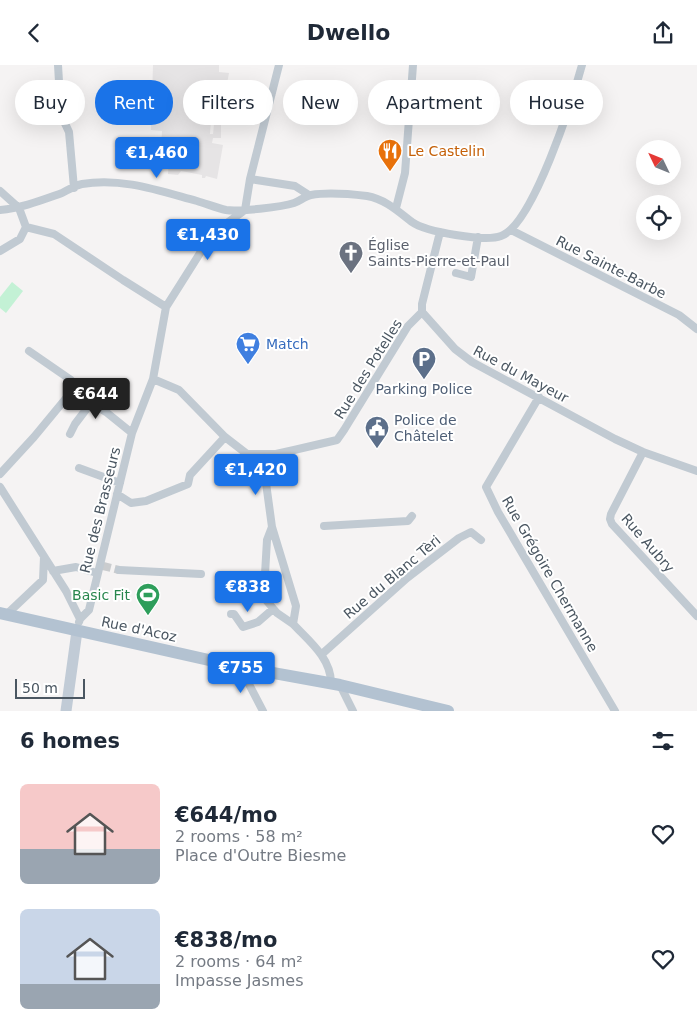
<!DOCTYPE html>
<html lang="en">
<head>
<meta charset="utf-8">
<style>
	body { margin:0; font-family:"DejaVu Sans",sans-serif; background:#f6f6f7; color:#1f2937; height:100vh; display:flex; flex-direction:column; font-size:19px; white-space:nowrap }
	* { box-sizing:border-box; margin:0 }
	p { font-size:16px; color:#747a83 }
	.icon { flex:none; width:28px; height:28px; fill:none; stroke:currentColor; stroke-width:2; stroke-linecap:round; stroke-linejoin:round }
	.map { position:relative; height:646px; overflow:hidden }
	.sheet { display:flex; flex-direction:column; background:#fff; flex:1 }
	.sheet>* { flex:none }
	.banner { position:absolute; left:15px; top:15px; width:668px; height:45px; display:flex; gap:10px }
	.needle { width:32px; rotate:313deg }
	.fabs { position:absolute; left:636px; top:75px; display:grid; gap:10px }
	.fabs a { display:grid; place-items:center; width:45px; height:45px; border-radius:50%; background:#fff; box-shadow:0 5px 20px #0002; font-size:25px }
	.scale { position:absolute; left:15px; bottom:12px; width:70px; box-sizing:border-box; padding-left:5px; border:2px solid #4a5661; border-top:0; font-size:14px; line-height:18px; white-space:nowrap; color:#4a5661; -webkit-text-stroke:4px #fff; paint-order:stroke }
	.price { position:absolute; translate:-50% -42px; padding:0 11px; border-radius:5px; background:#1a73e8; color:#fff; font-size:16px; line-height:32px; filter:drop-shadow(0 1px 2px #0008) }
	.price::after { content:''; position:absolute; left:50%; top:30px; width:15px; height:11px; margin-left:-8px; background:inherit; clip-path:polygon(0 0,100% 0,50% 100%) }
	.price.current { background:#222; color:#fff }
	ul { padding:0; list-style:none }
	li { display:flex; align-items:center; gap:15px; height:125px; padding:0 20px }
	li span { display:grid; place-items:center; flex:none; width:140px; height:100px; border-radius:8px; color:#555 }
	li>.icon { margin-inline-start:auto }
	span .icon { width:60px; height:60px; fill:#fffc; stroke-width:1 }
	li b { font-size:21px }
	h2 { display:flex; justify-content:space-between; align-items:center; height:60px; padding:0 20px; font-size:21px }
	.chip { padding:0 18px; border-radius:22px; background:#fff; box-shadow:0 5px 20px #0002; font-size:18px; line-height:45px }
	.chip.current { background:#1a73e8; color:#fff }
	header { display:flex; justify-content:space-between; align-items:center; height:65px; padding:0 20px; background:#fff; font-size:22px; font-weight:600 }
	.map>svg:first-child { display:block }
	.education { fill:#e6e4e5 }
	.green { fill:#c3f1d5 }
	.lines { fill:none; stroke-linecap:round; stroke-linejoin:round }
	.street-tunnel { stroke:#caccce; stroke-width:8; stroke-dasharray:8 4; stroke-linecap:butt }
	.street { stroke:#c1cad2; stroke-width:8 }
	.secondary { stroke:#c1cbd6; stroke-width:11 }
	.primary { stroke:#b3c2d1; stroke-width:12 }
	.labels { text-anchor:middle; stroke-width:4; stroke-linejoin:round; paint-order:stroke }
	.food-label { font-size:14px; fill:#c56008; stroke:#fff; text-anchor:start }
	.worship-label { font-size:14px; fill:#5b616d; stroke:#fff; text-anchor:start }
	.street-label { font-size:14px; fill:#4a5661; stroke:#fff }
	.shop-label { font-size:14px; fill:#366cbe; stroke:#fff; text-anchor:start }
	.service-label { font-size:14px; fill:#4e5e75; stroke:#fff }
	.leisure-label { font-size:14px; fill:#27864d; stroke:#fff; text-anchor:end }
</style>
</head>
<body>
<header><svg class="icon" aria-label="back" viewBox="0 0 24 24"><path d="M15 5l-7 7 7 7"/></svg>Dwello<svg class="icon" aria-label="share" viewBox="0 0 24 24"><path d="M12 15V3M7 8l5-5 5 5M5 13v7h14v-7"/></svg></header>
<div class="map">
<svg width="697" height="646" viewBox="0 0 697 646">
	<rect width="100%" height="100%" fill="#f5f3f3"/>
	<!-- education -->
	<path class="education" d="M153,0H219V7L229,8L226,24L217,23V26H213L210,69H213L214,59L221,60V73H213L212,78L223,80L217,114L206,111L205,113H202V110L181,106L178,110L168,109L170,81L161,80L162,66L151,65Z"/>
	<!-- green -->
	<path class="green" d="M12,217L23,226L6,248L0,243V232Z"/>
	<g class="lines">
		<!-- street-tunnel -->
		<path class="street-tunnel" d="M103,501L119,505"/>
		<!-- street -->
		<path class="street" d="M58,0L61,50L69,67L74,123
			M250,114L295,121L309,130
			M0,126L19,143
			M396,143L405,108L413,0
			M0,145C22,143 42,135 62,128C68,125 76,120 82,119C121,112 160,126 197,136C207,139 217,143 226,145C238,147 282,142 294,138C300,136 305,131 311,130C328,127 350,129 367,131C385,134 399,147 412,157C426,167 485,177 501,171C533,160 573,33 582,0
			M245,145L250,114L279,0
			M26,162L54,169L123,215L166,242
			M511,165L679,250L697,264
			M440,167L422,239V247L455,284L472,297L615,374L643,387L697,406
			M0,186L20,174L26,162L19,143
			M456,208L471,212L478,172
			M29,286L71,315L72,326
			M153,314L179,325L225,372L247,389L262,410L266,418L272,462L267,475L265,509L260,528L277,548L293,559
			M72,326L106,347L132,368
			M539,332L486,422L498,447L615,646
			M70,369L75,359L91,338
			M643,387L611,449L610,454L612,459L697,551
			M247,389H276L294,385L337,375L344,365L408,261L422,247
			M79,403L120,418
			M0,409L34,372L72,326
			M0,422L66,526L80,554L79,557
			M117,429L131,438L146,436L188,419L190,410L225,372
			M324,461L408,456L412,451
			M272,462L296,541L293,559C309,576 331,593 331,618
			M119,505L201,509
			M53,506L76,502L97,508
			M231,549H234L243,562L258,557L273,544
			M6,550L43,515L44,492
			M80,554L89,545L132,368L153,314L166,242L202,185L220,163L245,145
			M322,589L407,513L459,473L471,467L481,475
			M240,602L263,646
			M340,620L353,646"/>
		<!-- secondary -->
		<path class="secondary" d="M66,646L77,566"/>
		<!-- primary -->
		<path class="primary" d="M0,548L240,602L340,620L448,646"/>
	</g>
	<!-- icons -->
	<defs>
		<symbol id="restaurant-pin" viewBox="-11 -11 22 30"><path d="M0 17L-7.5 6A9.5 9.5 0 1 1 7.5 6Z" fill="#e8710a" stroke="#fff"/><path d="M-5-6h1v4h1v-4h1v4h1v-4h1v5L-1.5 .5V6h-2V.5L-5-1ZM5-6V6H3V1.5H1.5Q1.5-4 5-6Z" fill="#fff"/></symbol>
		<symbol id="church-pin" viewBox="-11 -11 22 30"><path d="M0 17L-7.5 6A9.5 9.5 0 1 1 7.5 6Z" fill="#6b7280" stroke="#fff"/><path d="M-1.2-6h2.4v3.5h3.3v2.4h-3.3V6h-2.4V-.1h-3.3v-2.4h3.3Z" fill="#fff"/></symbol>
		<symbol id="supermarket-pin" viewBox="-11 -11 22 30"><path d="M0 17L-7.5 6A9.5 9.5 0 1 1 7.5 6Z" fill="#3f7fe0" stroke="#fff"/><path d="M-6-5.5h2.5l.6 2H6L4.5 2H-2.5L-4.4-4H-6ZM-1.5 3.2a1.3 1.3 0 1 0 .1 0ZM3 3.2a1.3 1.3 0 1 0 .1 0Z" fill="#fff"/></symbol>
		<symbol id="parking-pin" viewBox="-11 -11 22 30"><path d="M0 17L-7.5 6A9.5 9.5 0 1 1 7.5 6Z" fill="#5c6f8a" stroke="#fff"/><path d="M-3.5-5.5H1a3.5 3.5 0 0 1 0 7H-1V5.5H-3.5ZM-1-3.4V-.6H.8a1.4 1.4 0 0 0 0-2.8Z" fill="#fff"/></symbol>
		<symbol id="civic-pin" viewBox="-11 -11 22 30"><path d="M0 17L-7.5 6A9.5 9.5 0 1 1 7.5 6Z" fill="#5c6f8a" stroke="#fff"/><path d="M-.6-6.5H3V-4.5H.6V-3L4-1V1h2V6H-6V1h2V-1L-.6-3ZM-1.2 2.5V6h2.4V2.5Z" fill="#fff"/></symbol>
		<symbol id="stadium-pin" viewBox="-11 -11 22 30"><path d="M0 17L-7.5 6A9.5 9.5 0 1 1 7.5 6Z" fill="#2e9e5b" stroke="#fff"/><path d="M0-5a6.5 5 0 1 0 0 10a6.5 5 0 1 0 0-10ZM-3.5-1.8h7v3.6h-7Z" fill="#fff"/></symbol>
	</defs>
	<g fill-rule="evenodd">
		<use href="#restaurant-pin" x="376" y="72" width="28" height="38"/>
		<use href="#church-pin" x="337" y="174" width="28" height="38"/>
		<use href="#supermarket-pin" x="234" y="265" width="28" height="38"/>
		<use href="#parking-pin" x="410" y="280" width="28" height="38"/>
		<use href="#civic-pin" x="363" y="349" width="28" height="38"/>
		<use href="#stadium-pin" x="134" y="516" width="28" height="38"/>
	</g>
	<g class="labels">
		<!-- food labels -->
		<g class="food-label">
			<text x="408" y="91">Le Castelin</text>
		</g>
		<!-- worship labels -->
		<g class="worship-label">
			<text x="368" y="185">Église<tspan x="368" dy="16">Saints-Pierre-et-Paul</tspan></text>
		</g>
		<!-- street labels -->
		<g class="street-label">
			<text transform="translate(611 202) rotate(27)" y="5">Rue Sainte-Barbe</text>
			<text transform="translate(368 304) rotate(-58)" y="5">Rue des Potelles</text>
			<text transform="translate(521 309) rotate(28)" y="5">Rue du Mayeur</text>
			<text transform="translate(100 445) rotate(-76)" y="5">Rue des Brasseurs</text>
			<text transform="translate(648 478) rotate(49)" y="5">Rue Aubry</text>
			<text transform="translate(550 509) rotate(60)" y="5">Rue Grégoire Chermanne</text>
			<text transform="translate(392 512) rotate(-40)" y="5">Rue du Blanc Tèri</text>
			<text transform="translate(139 564) rotate(12)" y="5">Rue d'Acoz</text>
		</g>
		<!-- shop labels -->
		<g class="shop-label">
			<text x="266" y="284">Match</text>
		</g>
		<!-- service labels -->
		<g class="service-label">
			<text x="424" y="329">Parking Police</text>
			<text x="394" y="360" text-anchor="start">Police de<tspan x="394" dy="16">Châtelet</tspan></text>
		</g>
		<!-- leisure labels -->
		<g class="leisure-label">
			<text x="130" y="535">Basic Fit</text>
		</g>
	</g>
</svg>
<div class="fabs">
<a><svg class="needle" viewBox="-14 -14 28 28"><path d="M0-13l5 13h-10z" fill="#e53935"/><path d="M0 13l5-13h-10z" fill="#747a83"/></svg></a>
<a><svg class="icon" aria-label="locate" viewBox="0 0 24 24"><circle cx="12" cy="12" r="6"/><path d="M12 2v4M12 18v4M2 12h4M18 12h4"/></svg></a>
</div>
<div class="scale">50 m</div>
<b class="price" style="left:157px;top:114px">€1,460</b>
<b class="price" style="left:208px;top:196px">€1,430</b>
<b class="price current" style="left:96px;top:355px">€644</b>
<b class="price" style="left:256px;top:431px">€1,420</b>
<b class="price" style="left:248px;top:548px">€838</b>
<b class="price" style="left:241px;top:629px">€755</b>
<div class="banner">
<a class="chip">Buy</a>
<a class="chip current">Rent</a>
<a class="chip">Filters</a>
<a class="chip">New</a>
<a class="chip">Apartment</a>
<a class="chip">House</a>
</div>
</div>
<section class="sheet">
<h2>6 homes<svg class="icon" aria-label="filters" viewBox="0 0 24 24"><path d="M4 7h16M4 17h16"/><circle cx="9" cy="7" r="2"/><circle cx="15" cy="17" r="2"/></svg></h2>
<ul>
<li><span style="background:linear-gradient(#f6c9c9 65%,#9aa5b1 0)"><svg class="icon" aria-label="home" viewBox="0 0 24 24"><path d="M3 11l9-7 9 7M6 9v11h12V9"/></svg></span><div><b>€644/mo</b><p>2 rooms · 58 m²</p><p>Place d'Outre Biesme</p></div><svg class="icon" aria-label="heart" viewBox="0 0 24 24"><path d="M12 20l-8-8c-3-5 5-10 8-4 3-6 11-1 8 4z"/></svg></li>
<li><span style="background:linear-gradient(#c9d6e8 75%,#9aa5b1 0)"><svg class="icon" aria-label="home" viewBox="0 0 24 24"><path d="M3 11l9-7 9 7M6 9v11h12V9"/></svg></span><div><b>€838/mo</b><p>2 rooms · 64 m²</p><p>Impasse Jasmes</p></div><svg class="icon" aria-label="heart" viewBox="0 0 24 24"><path d="M12 20l-8-8c-3-5 5-10 8-4 3-6 11-1 8 4z"/></svg></li>
</ul>
</section>
</body>
</html>
